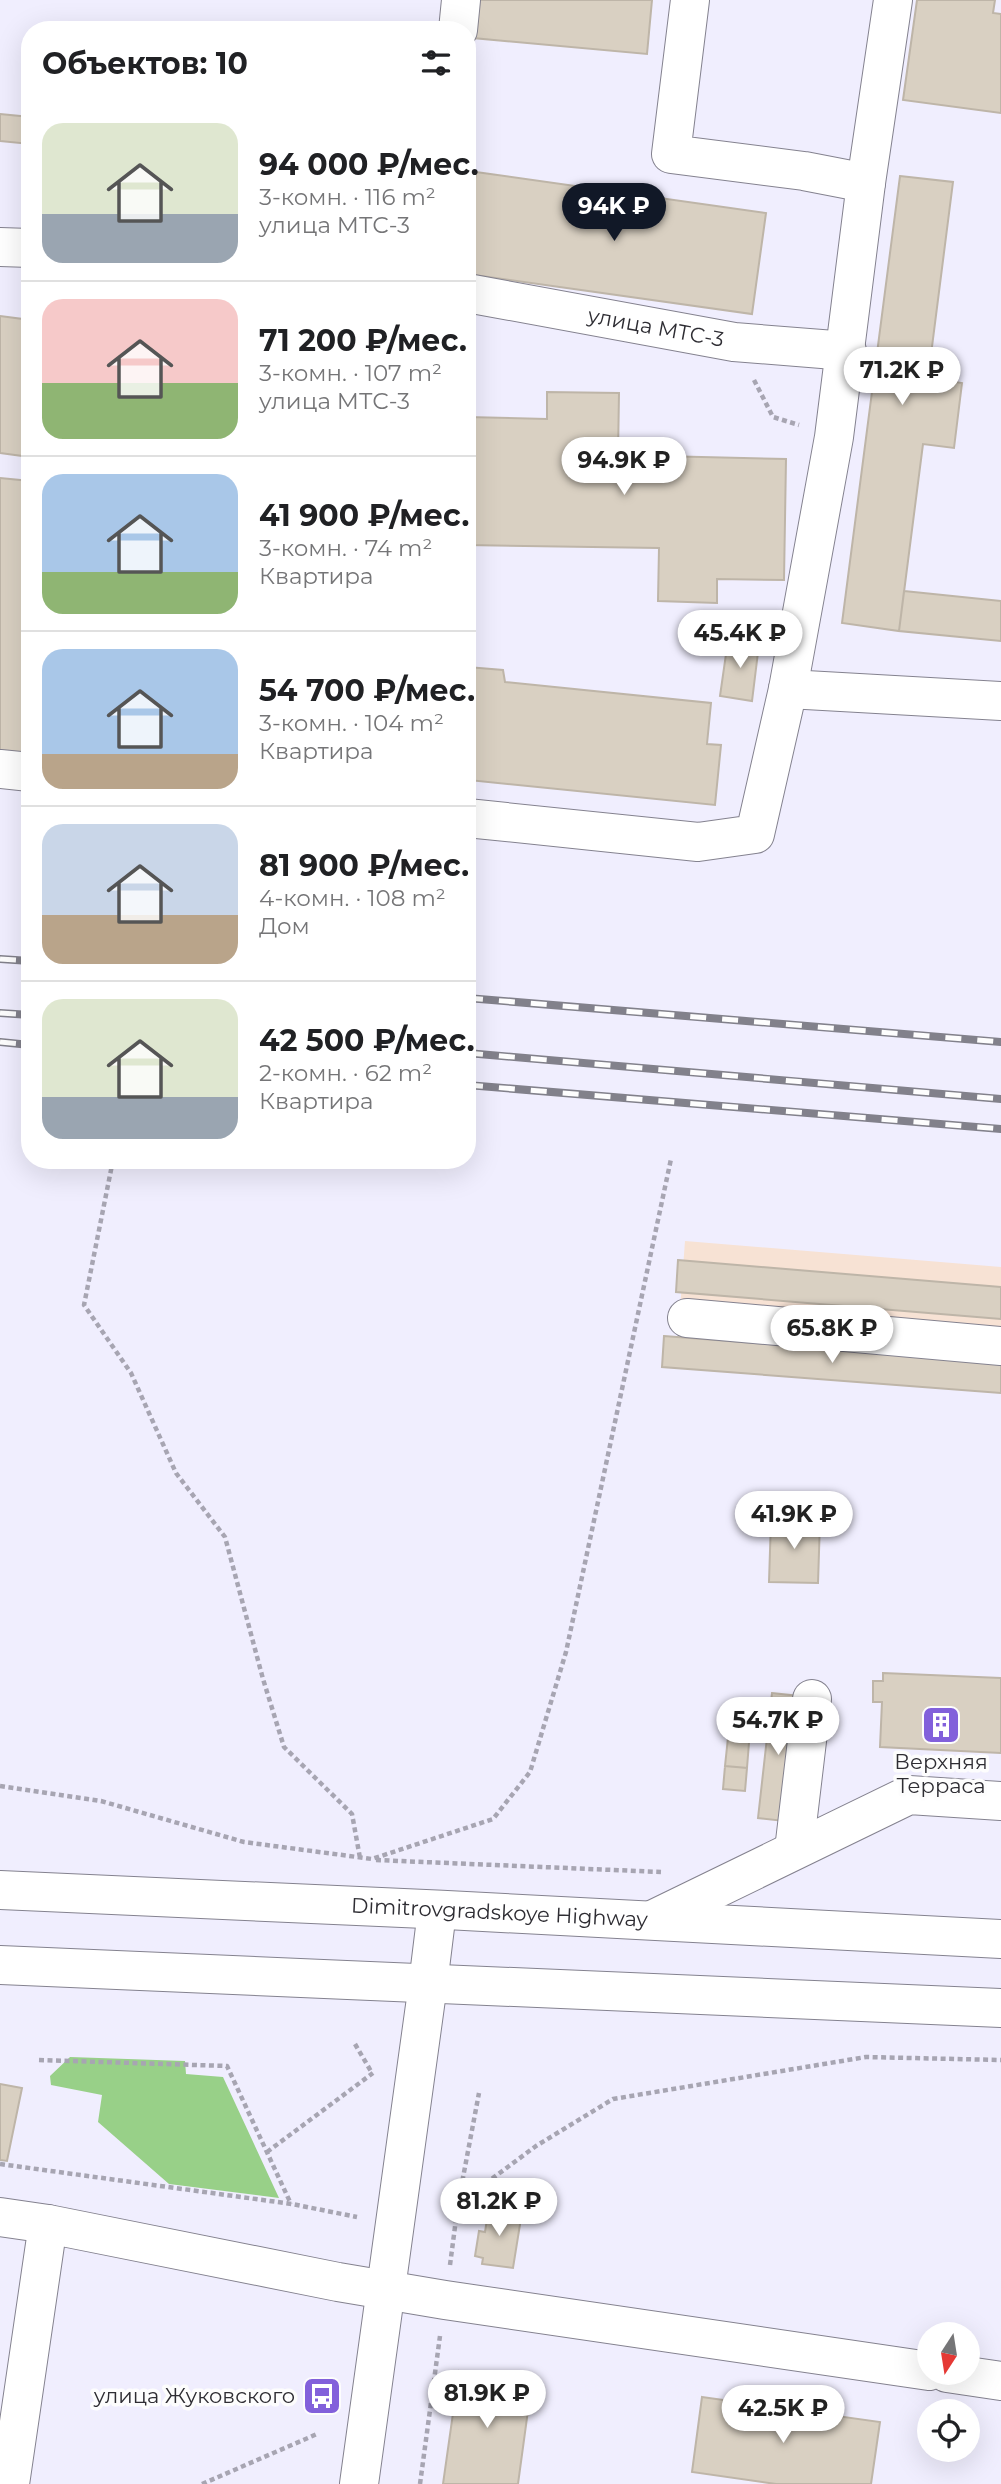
<!DOCTYPE html>
<html lang="ru">
<head>
<meta charset="utf-8">
<style>
	body { margin:0; font-family:Montserrat,sans-serif; background:#f6f6f6; color:#202124; height:100vh; display:flex; flex-direction:column; font-size:26px; white-space:nowrap }
	* { box-sizing:border-box; margin:0 }
	p { font-size:23px; color:#757577 }
	.icon { flex:none; width:38px; height:38px; fill:none; stroke:currentColor; stroke-width:2; stroke-linecap:round; stroke-linejoin:round }
	.map { position:relative; flex:1; overflow:hidden }
	.drawer { position:absolute; left:21px; top:21px; width:455px; height:1148px; display:flex; flex-direction:column; background:#fff; border-radius:28px; box-shadow:0 7px 28px #0002 }
	.drawer>* { flex:none }
	.needle { width:46px; rotate:192deg }
	.tools { position:absolute; left:917px; top:2322px; display:grid; gap:14px }
	.tools a { display:grid; place-items:center; width:63px; height:63px; border-radius:50%; background:#fff; box-shadow:0 7px 28px #0002; font-size:35px }
	.price { position:absolute; translate:-50% -60px; padding:0 16px; border-radius:24px; background:#fff; color:#222; font-size:23px; line-height:46px; filter:drop-shadow(0 2px 4px #0008) }
	.price::after { content:''; position:absolute; left:50%; top:42px; width:21px; height:16px; margin-left:-10px; background:inherit; clip-path:polygon(0 0,100% 0,50% 100%) }
	.price.selected { background:#111827; color:#fff }
	ul { padding:0; list-style:none }
	li { display:flex; align-items:center; gap:21px; height:175px; padding:0 21px }
	li+li { border-top:2px solid #e0e0e0 }
	li span { display:grid; place-items:center; flex:none; width:196px; height:140px; border-radius:21px; color:#555 }
	li>.icon { margin-inline-start:auto }
	span .icon { width:84px; height:84px; fill:#fffc; stroke-width:1 }
	li b { font-size:30px }
	h2 { display:flex; justify-content:space-between; align-items:center; height:84px; padding:0 21px; font-size:30px }
	.map>svg:first-child { display:block }
	.industrial { fill:#f7e2d4 }
	.green { fill:#98d088 }
	.building { fill:#d9d0c2; stroke:#beb5a8; stroke-width:2 }
	.lines { fill:none; stroke-linecap:round; stroke-linejoin:round }
	.minor-casing { stroke:#84828f; stroke-width:40 }
	.highway-casing { stroke:#84828f; stroke-width:40 }
	.path { stroke:#a7a5b2; stroke-width:4.5; stroke-dasharray:5 3.5; stroke-linecap:butt }
	.minor { stroke:#fff; stroke-width:38 }
	.highway { stroke:#fff; stroke-width:38 }
	.rail-casing { stroke:#82818b; stroke-width:8 }
	.rail { stroke:#fdfdfd; stroke-width:5; stroke-dasharray:16; stroke-linecap:butt }
	.labels { text-anchor:middle; stroke-width:7; stroke-linejoin:round; paint-order:stroke }
	.street-label { font-size:21px; fill:#2e2d33; stroke:#fdfdfd }
	.poi-label { font-size:21px; fill:#2e2d33; stroke:#fdfdfd }
</style>
</head>
<body>
<div class="map">
<svg width="1001" height="2484" viewBox="0 0 1001 2484">
	<rect width="100%" height="100%" fill="#f0eefe"/>
	<!-- industrial -->
	<path class="industrial" d="M685,1241L1001,1267V1390L676,1364Z"/>
	<!-- green -->
	<path class="green" d="M70,2057L185,2061L186,2074L223,2077L279,2198L169,2184L98,2122L102,2095L51,2085L50,2076Z"/>
	<!-- building -->
	<path class="building" d="M476,0H652L647,54L473,38Z
		M917,0H995L993,13L1001,14V113L903,100Z
		M0,114L30,117V144L0,141Z
		M476,172L766,213L752,314L467,274V234Z
		M900,176L953,182L928,378L962,383L954,448L923,444L899,631L842,623Z
		M0,316L30,320V457L0,453Z
		M547,392L619,393L618,455L786,459L784,580L717,579V603L658,601L659,548L467,545V417L547,419Z
		M0,478L30,481V756L0,753Z
		M904,591L1001,601V641L899,631Z
		M728,640L759,644L752,701L720,696Z
		M467,667L503,670L505,682L711,703L707,744L721,745L715,805L469,780L467,794Z
		M678,1260L1001,1287V1319L676,1292Z
		M664,1336L1001,1362V1393L662,1367Z
		M771,1520L820,1521L818,1583L769,1582Z
		M883,1673L1001,1678V1753L880,1747L882,1702H873V1681H883Z
		M772,1693L799,1696L784,1821L758,1818Z
		M729,1728L750,1730L747,1768L725,1766Z
		M725,1766L747,1768L745,1791L723,1789Z
		M0,2084L22,2088L7,2161L0,2160Z
		M489,2207L522,2212L513,2268L482,2264L483,2258L475,2256L479,2231L485,2232Z
		M459,2371L532,2381L518,2484H443Z
		M702,2397L880,2422L871,2484H776L692,2472Z"/>
	<g class="lines">
		<defs>
			<g id="minor">
				<path d="M690,0L671,154L804,171L866,183"/>
				<path d="M458,30L461,0"/>
				<path d="M0,247L30,248"/>
				<path id="s1" d="M467,293L734,342L847,351"/>
				<path d="M788,689L1001,701"/>
				<path d="M0,769L30,772"/>
				<path d="M467,818L698,842L755,834L788,689L834,437L866,183L893,0"/>
				<path d="M687,1318L1001,1346"/>
				<path d="M794,1850L812,1699"/>
				<path d="M654,1919L909,1795L1001,1801"/>
				<path d="M0,2217L48,2224L338,2282L445,2300L929,2371"/>
				<path d="M947,2373L1001,2381"/>
				<path d="M10,2484L48,2224"/>
				<path d="M359,2484L428,1984"/>
			</g>
			<g id="highway">
				<path id="s2" d="M0,1890C334,1904 667,1920 1001,1939"/>
				<path d="M0,1965L1001,2008"/>
				<path d="M428,1984L437,1911"/>
			</g>
		</defs>
		<!-- minor casing -->
		<use href="#minor" class="minor-casing"/>
		<!-- highway casing -->
		<use href="#highway" class="highway-casing"/>
		<!-- path -->
		<path class="path" d="M754,380L773,417L799,425
			M113,1160L84,1305L131,1373L176,1473L225,1537L263,1679L284,1747L352,1814L360,1858
			M0,1786L101,1801L244,1842L372,1859L493,1819L530,1772L566,1652L671,1159
			M376,1860L661,1872
			M355,2044L372,2073
			M39,2060L227,2066L291,2204
			M267,2152L373,2073
			M0,2164L292,2204L357,2217
			M458,2204L536,2146L613,2099L866,2057L1001,2060
			M450,2265L458,2204L479,2093
			M202,2484L317,2434
			M420,2484L440,2336"/>
		<!-- minor -->
		<use href="#minor" class="minor"/>
		<!-- highway -->
		<use href="#highway" class="highway"/>
		<defs>
			<path id="rail" d="M0,959L30,961
				M467,998L1001,1042
				M0,1013L30,1015
				M0,1042L30,1045
				M467,1053L1001,1099
				M467,1085L1001,1129"/>
		</defs>
		<!-- rail casing -->
		<use href="#rail" class="rail-casing"/>
		<!-- rail -->
		<use href="#rail" class="rail"/>
	</g>
	<!-- icons -->
	<defs>
		<symbol id="building-square" viewBox="-11 -11 22 22"><rect x="-9" y="-9" width="18" height="18" rx="4" fill="#8260db" stroke="#fdfdfd"/><path d="M-4-6H4V6H1V3H-1V6H-4ZM-2.5-4.3h1.7v1.8h-1.7ZM.8-4.3h1.7v1.8H.8ZM-2.5-1h1.7V.8h-1.7ZM.8-1h1.7V.8H.8Z" fill="#fff"/></symbol>
		<symbol id="bus-square" viewBox="-11 -11 22 22"><rect x="-9" y="-9" width="18" height="18" rx="4" fill="#8260db" stroke="#fdfdfd"/><path d="M-5-6H5V4H4V6H2V4H-2V6H-4V4H-5ZM-3.5-4V0h7V-4ZM-3.5 1.2v1.5H-2V1.2ZM2 1.2v1.5H3.5V1.2Z" fill="#fff"/></symbol>
	</defs>
	<g fill-rule="evenodd">
		<use href="#building-square" x="919" y="1703" width="44" height="44"/>
		<use href="#bus-square" x="300" y="2374" width="44" height="44"/>
	</g>
	<g class="labels">
		<!-- street labels -->
		<g class="street-label">
			<text dy="7" stroke="none"><textPath href="#s1" startOffset="192">улица МТС-3</textPath></text>
			<text dy="7" stroke="none"><textPath href="#s2" startOffset="500">Dimitrovgradskoye Highway</textPath></text>
		</g>
		<!-- poi labels -->
		<g class="poi-label">
			<text x="941" y="1769">Верхняя<tspan x="941" dy="24">Терраса</tspan></text>
			<text x="295" y="2403" text-anchor="end">улица Жуковского</text>
		</g>
	</g>
</svg>
<div class="tools">
<a><svg class="needle" viewBox="-14 -14 28 28"><path d="M0-13l5 13h-10z" fill="#e53935"/><path d="M0 13l5-13h-10z" fill="#757577"/></svg></a>
<a><svg class="icon" aria-label="locate" viewBox="0 0 24 24"><circle cx="12" cy="12" r="6"/><path d="M12 2v4M12 18v4M2 12h4M18 12h4"/></svg></a>
</div>
<b class="price selected" style="left:614px;top:243px">94K ₽</b>
<b class="price" style="left:902px;top:407px">71.2K ₽</b>
<b class="price" style="left:624px;top:497px">94.9K ₽</b>
<b class="price" style="left:740px;top:670px">45.4K ₽</b>
<b class="price" style="left:832px;top:1365px">65.8K ₽</b>
<b class="price" style="left:794px;top:1551px">41.9K ₽</b>
<b class="price" style="left:778px;top:1757px">54.7K ₽</b>
<b class="price" style="left:499px;top:2238px">81.2K ₽</b>
<b class="price" style="left:487px;top:2430px">81.9K ₽</b>
<b class="price" style="left:783px;top:2445px">42.5K ₽</b>
<section class="drawer">
<h2>Объектов: 10<svg class="icon" aria-label="filters" viewBox="0 0 24 24"><path d="M4 7h16M4 17h16"/><circle cx="9" cy="7" r="2"/><circle cx="15" cy="17" r="2"/></svg></h2>
<ul>
<li><span style="background:linear-gradient(#dfe7d0 65%,#9aa5b1 0)"><svg class="icon" aria-label="home" viewBox="0 0 24 24"><path d="M3 11l9-7 9 7M6 9v11h12V9"/></svg></span><div><b>94 000 ₽/мес.</b><p>3-комн. · 116 m²</p><p>улица МТС-3</p></div></li>
<li><span style="background:linear-gradient(#f6c9c9 60%,#8fb573 0)"><svg class="icon" aria-label="home" viewBox="0 0 24 24"><path d="M3 11l9-7 9 7M6 9v11h12V9"/></svg></span><div><b>71 200 ₽/мес.</b><p>3-комн. · 107 m²</p><p>улица МТС-3</p></div></li>
<li><span style="background:linear-gradient(#a9c7e8 70%,#8fb573 0)"><svg class="icon" aria-label="home" viewBox="0 0 24 24"><path d="M3 11l9-7 9 7M6 9v11h12V9"/></svg></span><div><b>41 900 ₽/мес.</b><p>3-комн. · 74 m²</p><p>Квартира</p></div></li>
<li><span style="background:linear-gradient(#a9c7e8 75%,#b9a48a 0)"><svg class="icon" aria-label="home" viewBox="0 0 24 24"><path d="M3 11l9-7 9 7M6 9v11h12V9"/></svg></span><div><b>54 700 ₽/мес.</b><p>3-комн. · 104 m²</p><p>Квартира</p></div></li>
<li><span style="background:linear-gradient(#c9d6e8 65%,#b9a48a 0)"><svg class="icon" aria-label="home" viewBox="0 0 24 24"><path d="M3 11l9-7 9 7M6 9v11h12V9"/></svg></span><div><b>81 900 ₽/мес.</b><p>4-комн. · 108 m²</p><p>Дом</p></div></li>
<li><span style="background:linear-gradient(#dfe7d0 70%,#9aa5b1 0)"><svg class="icon" aria-label="home" viewBox="0 0 24 24"><path d="M3 11l9-7 9 7M6 9v11h12V9"/></svg></span><div><b>42 500 ₽/мес.</b><p>2-комн. · 62 m²</p><p>Квартира</p></div></li>
</ul>
</section>
</div>
</body>
</html>
